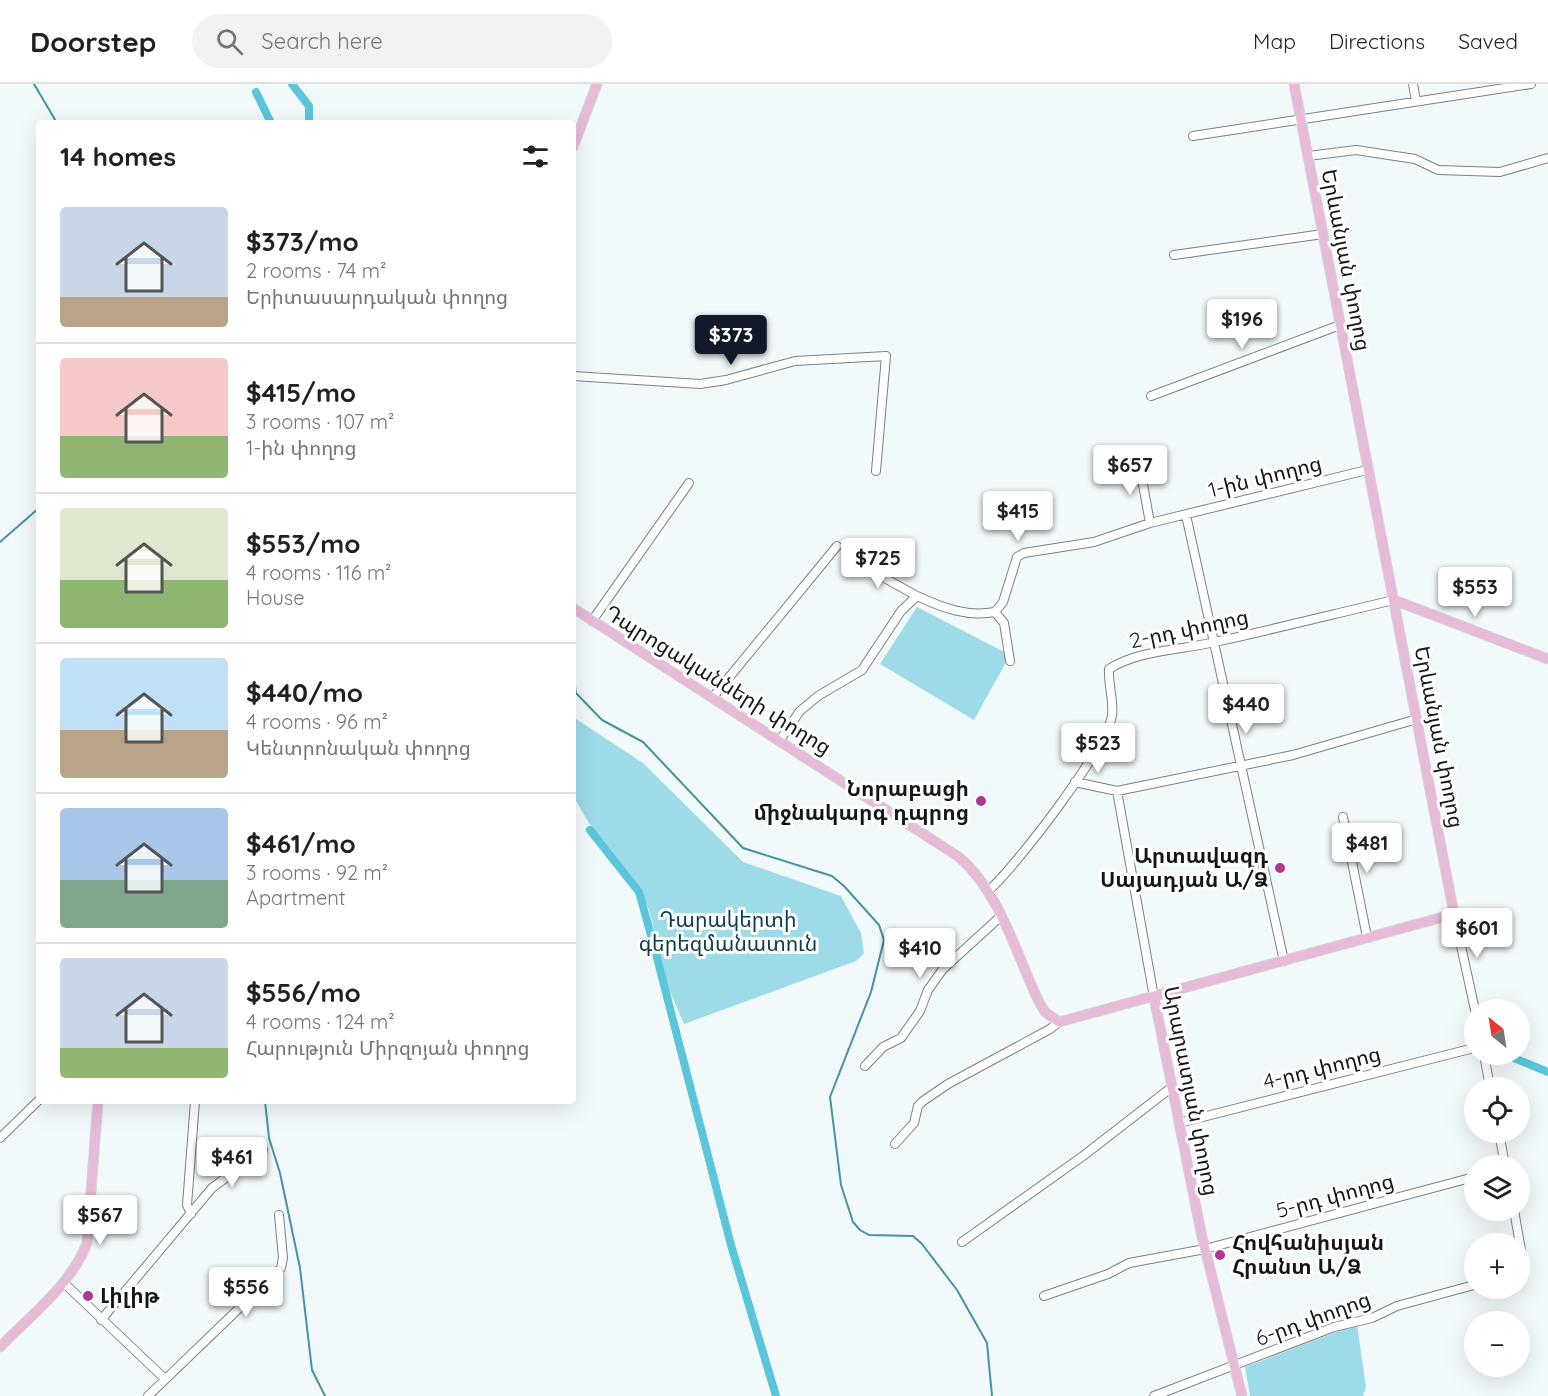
<!DOCTYPE html>
<html lang="en">
<head>
<meta charset="utf-8">
<style>
	body { margin:0; font-family:Quicksand,"Noto Sans Armenian",sans-serif; background:#f2f2f2; color:#202124; height:100vh; display:flex; flex-direction:column; font-size:22px; white-space:nowrap }
	* { box-sizing:border-box; margin:0 }
	p { font-size:20px; color:#757577 }
	.icon { flex:none; width:33px; height:33px; fill:none; stroke:currentColor; stroke-width:2; stroke-linecap:round; stroke-linejoin:round }
	.map { position:relative; flex:1; overflow:hidden }
	.side { position:absolute; left:36px; top:36px; width:540px; height:984px; display:flex; flex-direction:column; background:#fff; border-radius:6px; box-shadow:0 6px 24px #0002 }
	.side>* { flex:none }
	.needle { width:39px; rotate:330deg }
	.buttons { position:absolute; left:1464px; top:915px; display:grid; gap:12px }
	.buttons a { display:grid; place-items:center; width:66px; height:66px; border-radius:50%; background:#fff; box-shadow:0 6px 24px #0002; font-size:30px }
	.price { position:absolute; translate:-50% -51px; padding:0 14px; border-radius:6px; background:#fff; color:#222; font-size:20px; line-height:39px; filter:drop-shadow(0 2px 3px #0008) }
	.price::after { content:''; position:absolute; left:50%; top:36px; width:18px; height:14px; margin-left:-9px; background:inherit; clip-path:polygon(0 0,100% 0,50% 100%) }
	.price.on { background:#111827; color:#fff }
	ul { padding:0; list-style:none }
	li { display:flex; align-items:center; gap:18px; height:150px; padding:0 24px }
	li+li { border-top:2px solid #e0e0e0 }
	li span { display:grid; place-items:center; flex:none; width:168px; height:120px; border-radius:6px; color:#555 }
	li>.icon { margin-inline-start:auto }
	span .icon { width:72px; height:72px; fill:#fffc; stroke-width:1 }
	li b { font-size:26px }
	h2 { display:flex; justify-content:space-between; align-items:center; height:72px; padding:0 24px; font-size:26px }
	header { display:flex; align-items:center; gap:36px; box-sizing:border-box; height:84px; padding:0 30px; background:#fff; border-bottom:2px solid #e0e0e0 }
	header strong { font-size:28px }
	nav { display:flex; gap:33px; margin-inline-start:auto; font-size:21px }
	.search { width:420px; height:54px; background:#f2f2f2; display:flex; align-items:center; gap:15px; box-sizing:border-box; padding:0 21px; border-radius:33px; color:#757577; font-size:22px }
	.map>svg:first-child { display:block }
	.green { fill:#9ddbe8 }
	.lines { fill:none; stroke-linecap:round; stroke-linejoin:round }
	.stream { stroke:#4692a0; stroke-width:2 }
	.canal { stroke:#5bc6db; stroke-width:8 }
	.minor-casing { stroke:#7b8183; stroke-width:10 }
	.major-casing { stroke:#d5d5d5; stroke-width:11 }
	.minor { stroke:#fff; stroke-width:8 }
	.major { stroke:#e7bad8; stroke-width:9 }
	.poi-dot { fill:#ae378f; stroke:#fff; stroke-width:2 }
	.labels { text-anchor:middle; stroke-width:6; stroke-linejoin:round; paint-order:stroke }
	.street-label { font-size:21px; fill:#141717; stroke:#fff }
	.poi-label { font-size:21px; font-weight:bold; fill:#141717; stroke:#fff; text-anchor:end }
	.park-label { font-size:21px; fill:#0d3f48; stroke:#fff }
</style>
</head>
<body>
<header>
<strong>Doorstep</strong>
<div class="search"><svg class="icon" aria-label="search" viewBox="0 0 24 24"><circle cx="10" cy="10" r="6"/><path d="M15 15l6 6"/></svg>Search here</div>
<nav><a>Map</a><a>Directions</a><a>Saved</a></nav>
</header>
<div class="map">
<svg width="1548" height="1312" viewBox="0 0 1548 1312">
	<rect width="100%" height="100%" fill="#f2f9fb"/>
	<!-- green -->
	<path class="green" d="M917,523L1010,571L974,636L880,580Z
		M573,633L643,679L743,778L841,812L861,849L864,869L856,877L684,940L668,903L650,829L640,803L589,739L573,712Z
		M1357,1240L1366,1303L1363,1312H1250L1245,1283Z"/>
	<g class="lines">
		<!-- stream -->
		<path class="stream" d="M34,0L57,39
			M0,458L39,424
			M573,590L576,609L602,636L643,658L743,764L832,792L844,802L879,841L884,856L871,908L830,1013L841,1101L853,1138L860,1146L869,1151L913,1152L922,1160L957,1206L987,1259L992,1312
			M265,1017L269,1054L280,1089L300,1184L312,1286L325,1312"/>
		<!-- canal -->
		<path class="canal" d="M292,0L309,22V39
			M256,8L271,39
			M590,746L639,808L654,862
			M656,870L731,1161L776,1312
			M1504,970L1548,988"/>
		<defs>
			<path id="minor" d="M1413,0L1416,17
				M1193,52L1531,0
				M1308,72L1356,66L1415,75L1438,86L1500,88L1548,74
				M1174,171L1323,150
				M573,292L700,300L726,296L795,277L886,272L876,387
				M1151,312L1340,241
				M1125,369L1134,366L1138,373L1150,439
				M1186,431L1284,877
				M852,476L917,512
				M995,528L1004,539L1010,577
				M592,537L689,399
				M713,613L837,462
				M780,656L800,627L818,612L862,586L901,527L917,512C943,524 966,533 995,528L1003,518L1017,473L1024,469L1094,458L1150,439L1367,386
				M1075,698L1117,707L1293,671L1417,635
				M1117,707L1154,913
				M1343,733L1367,853
				M988,807C1014,785 1108,663 1112,631C1114,617 1108,600 1109,585C1139,566 1181,566 1215,558C1275,545 1334,530 1394,516
				M1454,830L1475,926
				M1484,970L1490,1004
				M865,982L883,963L901,954L920,927L928,906L943,885L1000,833
				M1179,1039L1474,964
				M1499,1048L1505,1082
				M0,1054L39,1016
				M895,1060L914,1039L918,1022L923,1017L948,1000L1050,945L1059,938
				M1514,1126L1522,1172L1520,1177
				M191,1130L187,1121L195,1017
				M962,1158L1083,1072L1172,1003
				M64,1199L165,1295
				M1044,1212L1108,1190L1129,1179L1205,1165L1474,1093
				M101,1236L212,1104L263,1066
				M148,1312L281,1184L283,1174L279,1131
				M1154,1312L1334,1243L1372,1234L1397,1222L1474,1201"/>
			<path id="major" d="M573,63L597,0
				M1394,516L1548,575
				M573,524L959,773C1000,808 1016,870 1039,918L1045,928L1059,938L1454,830L1294,0
				M1154,913L1202,1153L1242,1312
				M0,1263C31,1231 71,1201 87,1159L98,1017"/>
		</defs>
		<!-- minor casing -->
		<use href="#minor" class="minor-casing"/>
		<!-- major casing -->
		<use href="#major" class="major-casing"/>
		<!-- minor -->
		<use href="#minor" class="minor"/>
		<!-- major -->
		<use href="#major" class="major"/>
	</g>
	<!-- markers -->
	<g class="poi-dot">
		<circle cx="981" cy="717" r="6"/>
		<circle cx="1280" cy="784" r="6"/>
		<circle cx="1220" cy="1171" r="6"/>
		<circle cx="88" cy="1212" r="6"/>
	</g>
	<g class="labels">
		<!-- street labels -->
		<g class="street-label">
			<text transform="translate(1346 176) rotate(79)" y="7">Երևանյան փողոց</text>
			<text transform="translate(1265 393) rotate(-14)" y="7">1-ին փողոց</text>
			<text transform="translate(1189 545) rotate(-12)" y="7">2-րդ փողոց</text>
			<text transform="translate(718 596) rotate(32)" y="7">Դպրոցականների փողոց</text>
			<text transform="translate(1439 653) rotate(79)" y="7">Երևանյան փողոց</text>
			<text transform="translate(1322 984) rotate(-14)" y="7">4-րդ փողոց</text>
			<text transform="translate(1191 1007) rotate(79)" y="7">Արարատյան փողոց</text>
			<text transform="translate(1335 1112) rotate(-15)" y="7">5-րդ փողոց</text>
			<text transform="translate(1313 1235) rotate(-20)" y="7">6-րդ փողոց</text>
		</g>
		<!-- poi labels -->
		<g class="poi-label">
			<text x="969" y="712">Նորաբացի<tspan x="969" dy="24">միջնակարգ դպրոց</tspan></text>
			<text x="1268" y="779">Արտավազդ<tspan x="1268" dy="24">Սայադյան Ա/Ձ</tspan></text>
			<text x="1232" y="1166" text-anchor="start">Հովհանիսյան<tspan x="1232" dy="24">Հրանտ Ա/Ձ</tspan></text>
			<text x="100" y="1219" text-anchor="start">Լիլիթ</text>
		</g>
		<!-- park labels -->
		<g class="park-label">
			<text x="728" y="843">Դարակերտի<tspan x="728" dy="24">գերեզմանատուն</tspan></text>
		</g>
	</g>
</svg>
<div class="buttons">
<a><svg class="needle" viewBox="-14 -14 28 28"><path d="M0-13l5 13h-10z" fill="#e53935"/><path d="M0 13l5-13h-10z" fill="#757577"/></svg></a>
<a><svg class="icon" aria-label="locate" viewBox="0 0 24 24"><circle cx="12" cy="12" r="6"/><path d="M12 2v4M12 18v4M2 12h4M18 12h4"/></svg></a>
<a><svg class="icon" aria-label="layers" viewBox="0 0 24 24"><path d="M12 4l9 5-9 5-9-5zM3 14l9 5 9-5"/></svg></a>
<a>+</a>
<a>−</a>
</div>
<b class="price" style="left:1242px;top:266px">$196</b>
<b class="price on" style="left:731px;top:282px">$373</b>
<b class="price" style="left:1130px;top:412px">$657</b>
<b class="price" style="left:1018px;top:458px">$415</b>
<b class="price" style="left:878px;top:505px">$725</b>
<b class="price" style="left:1475px;top:534px">$553</b>
<b class="price" style="left:1246px;top:651px">$440</b>
<b class="price" style="left:1098px;top:690px">$523</b>
<b class="price" style="left:1367px;top:790px">$481</b>
<b class="price" style="left:1477px;top:875px">$601</b>
<b class="price" style="left:920px;top:895px">$410</b>
<b class="price" style="left:232px;top:1104px">$461</b>
<b class="price" style="left:100px;top:1162px">$567</b>
<b class="price" style="left:246px;top:1234px">$556</b>
<section class="side">
<h2>14 homes<svg class="icon" aria-label="filters" viewBox="0 0 24 24"><path d="M4 7h16M4 17h16"/><circle cx="9" cy="7" r="2"/><circle cx="15" cy="17" r="2"/></svg></h2>
<ul>
<li><span style="background:linear-gradient(#c9d6e8 75%,#b9a48a 0)"><svg class="icon" aria-label="home" viewBox="0 0 24 24"><path d="M3 11l9-7 9 7M6 9v11h12V9"/></svg></span><div><b>$373/mo</b><p>2 rooms · 74 m²</p><p>Երիտասարդական փողոց</p></div></li>
<li><span style="background:linear-gradient(#f6c9c9 65%,#8fb573 0)"><svg class="icon" aria-label="home" viewBox="0 0 24 24"><path d="M3 11l9-7 9 7M6 9v11h12V9"/></svg></span><div><b>$415/mo</b><p>3 rooms · 107 m²</p><p>1-ին փողոց</p></div></li>
<li><span style="background:linear-gradient(#dfe7d0 60%,#8fb573 0)"><svg class="icon" aria-label="home" viewBox="0 0 24 24"><path d="M3 11l9-7 9 7M6 9v11h12V9"/></svg></span><div><b>$553/mo</b><p>4 rooms · 116 m²</p><p>House</p></div></li>
<li><span style="background:linear-gradient(#bfe0f5 60%,#b9a48a 0)"><svg class="icon" aria-label="home" viewBox="0 0 24 24"><path d="M3 11l9-7 9 7M6 9v11h12V9"/></svg></span><div><b>$440/mo</b><p>4 rooms · 96 m²</p><p>Կենտրոնական փողոց</p></div></li>
<li><span style="background:linear-gradient(#a9c7e8 60%,#7fa58c 0)"><svg class="icon" aria-label="home" viewBox="0 0 24 24"><path d="M3 11l9-7 9 7M6 9v11h12V9"/></svg></span><div><b>$461/mo</b><p>3 rooms · 92 m²</p><p>Apartment</p></div></li>
<li><span style="background:linear-gradient(#c9d6e8 75%,#8fb573 0)"><svg class="icon" aria-label="home" viewBox="0 0 24 24"><path d="M3 11l9-7 9 7M6 9v11h12V9"/></svg></span><div><b>$556/mo</b><p>4 rooms · 124 m²</p><p>Հարություն Միրզոյան փողոց</p></div></li>
</ul>
</section>
</div>
</body>
</html>
